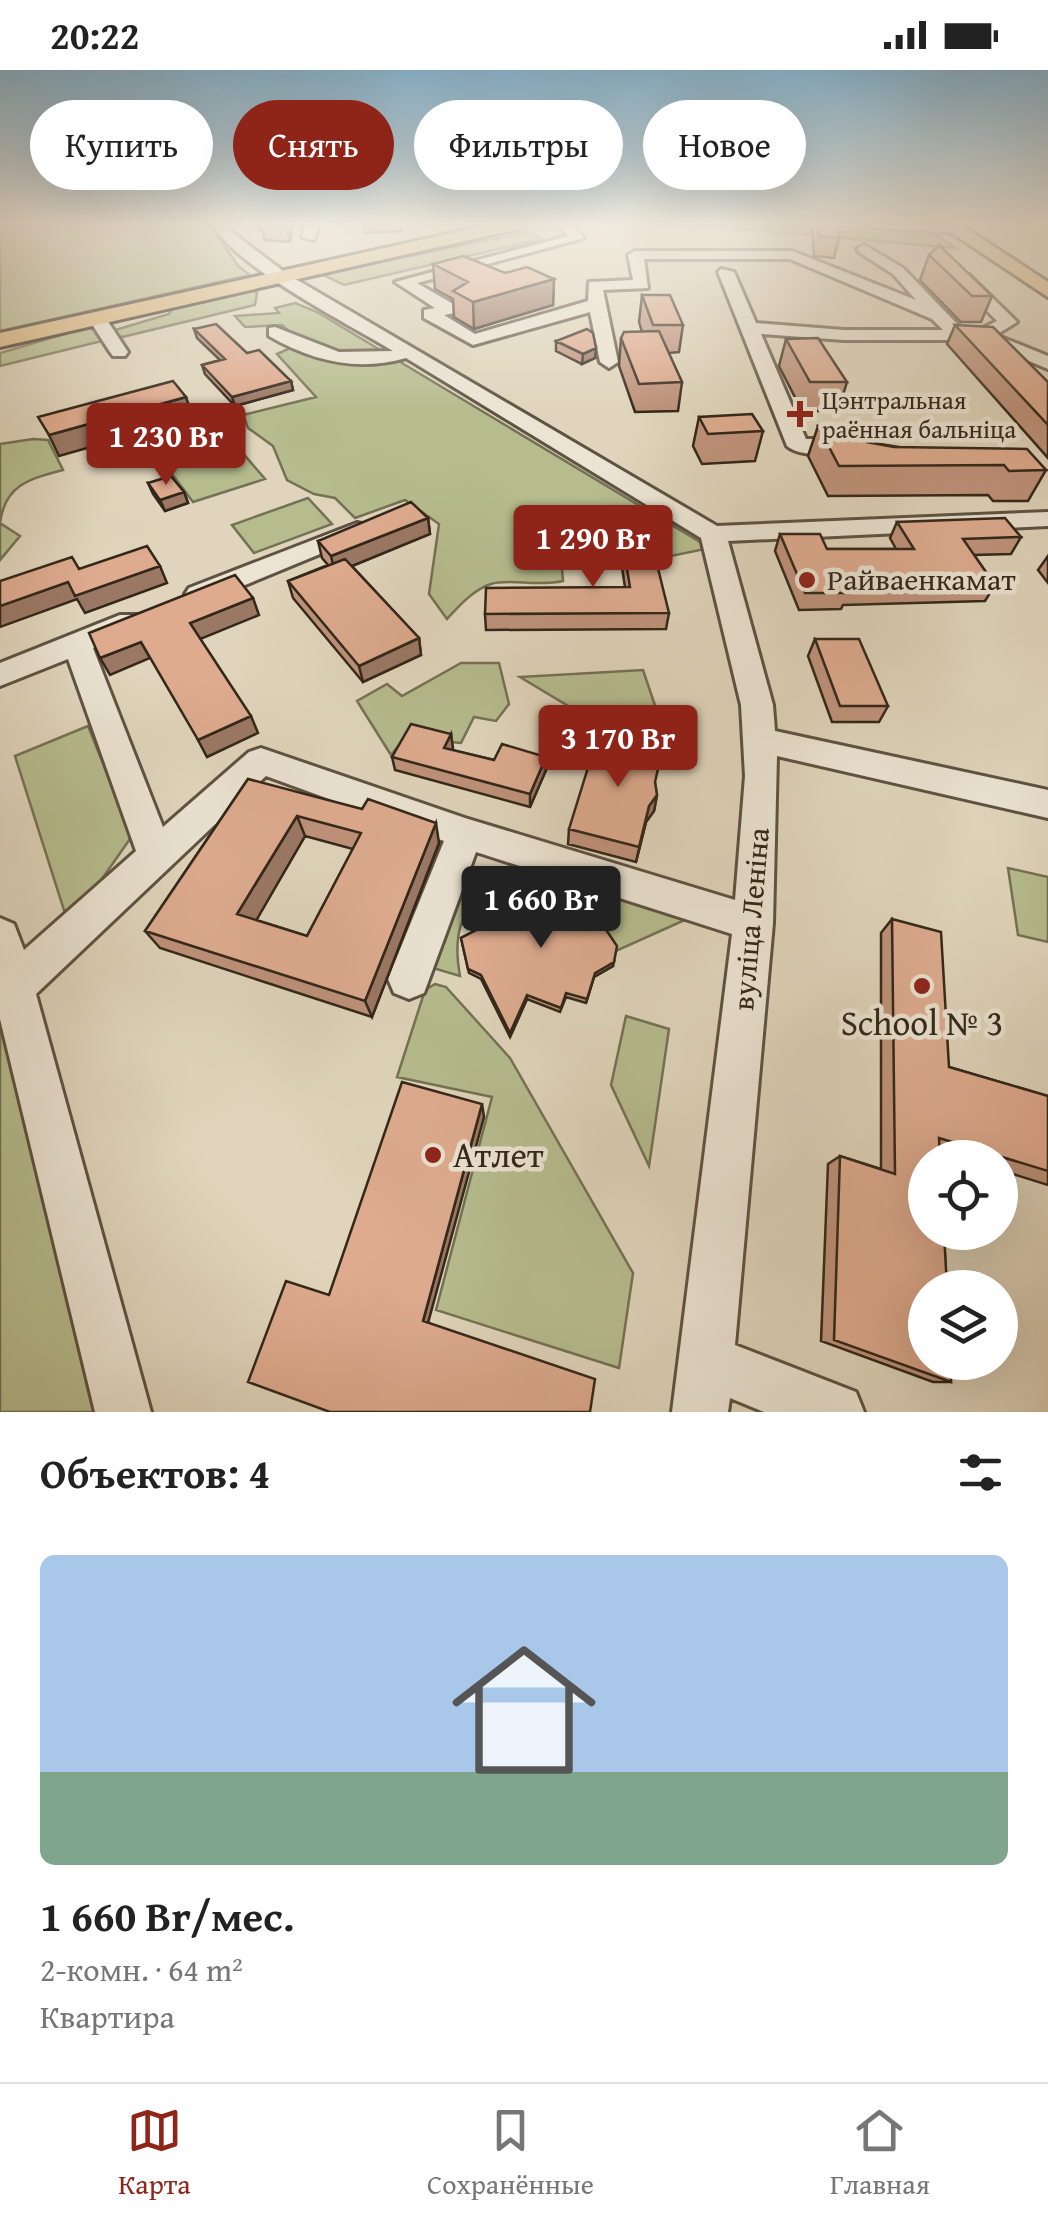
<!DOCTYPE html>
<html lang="ru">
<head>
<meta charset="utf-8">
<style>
	body { margin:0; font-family:"Gentium Book Plus",serif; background:#f2f2f2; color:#222; height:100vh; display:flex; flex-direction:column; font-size:38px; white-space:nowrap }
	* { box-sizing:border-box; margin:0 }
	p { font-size:32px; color:#767676 }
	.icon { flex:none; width:55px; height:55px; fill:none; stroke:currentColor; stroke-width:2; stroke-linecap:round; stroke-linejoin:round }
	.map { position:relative; height:1342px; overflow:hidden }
	.sheet { display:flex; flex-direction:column; background:#fff; flex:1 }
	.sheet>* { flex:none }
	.top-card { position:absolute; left:30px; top:30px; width:990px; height:90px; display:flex; gap:20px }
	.fabs { position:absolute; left:908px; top:1070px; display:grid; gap:20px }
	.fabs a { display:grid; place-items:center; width:110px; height:110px; border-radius:50%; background:#fff; box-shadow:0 10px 40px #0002; font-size:50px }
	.price { position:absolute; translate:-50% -85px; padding:0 22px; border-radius:10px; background:#8f2418; color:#fff; font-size:32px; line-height:65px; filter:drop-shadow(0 2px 5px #0008) }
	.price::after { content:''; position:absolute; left:50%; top:60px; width:30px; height:22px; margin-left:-15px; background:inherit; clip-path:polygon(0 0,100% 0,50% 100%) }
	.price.selected { background:#222; color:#fff }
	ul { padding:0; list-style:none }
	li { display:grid; align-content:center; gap:20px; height:530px; padding:0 40px }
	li+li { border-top:2px solid #e0e0e0 }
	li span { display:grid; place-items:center; height:310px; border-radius:15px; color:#555 }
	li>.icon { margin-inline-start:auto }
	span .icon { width:180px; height:180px; fill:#fffc; stroke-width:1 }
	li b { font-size:42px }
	h2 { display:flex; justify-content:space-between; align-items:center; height:120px; padding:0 40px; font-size:42px }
	.chip { padding:0 35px; border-radius:45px; background:#fff; box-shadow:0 10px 40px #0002; font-size:35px; line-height:90px }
	.chip.selected { background:#8f2418; color:#fff }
	.status { display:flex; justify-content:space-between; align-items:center; height:70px; padding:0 50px; background:#fff; direction:ltr }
	.status svg { height:28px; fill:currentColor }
	.dock { display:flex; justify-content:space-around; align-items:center; height:140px; border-top:2px solid #e0e0e0; background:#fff; font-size:28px; color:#767676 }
	.dock a { display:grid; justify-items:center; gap:5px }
	.dock .selected { color:#8f2418 }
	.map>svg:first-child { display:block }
	.green { fill:#b6bc8e; stroke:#747254; stroke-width:2.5 }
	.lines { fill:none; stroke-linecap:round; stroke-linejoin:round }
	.minor-casing { stroke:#5e5242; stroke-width:6 }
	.major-casing { stroke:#322719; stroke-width:6 }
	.minor { fill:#ebe4d3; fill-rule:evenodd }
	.major { fill:#e0ba7e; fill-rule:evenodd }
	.wall { fill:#bf937b; stroke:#322719; stroke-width:2.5; fill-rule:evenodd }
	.shaded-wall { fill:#9b7864; stroke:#322719; stroke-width:2.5 }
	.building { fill:#deab8f; stroke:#322719; stroke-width:2.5; fill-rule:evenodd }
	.poi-dot { fill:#8f2418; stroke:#ebe4d3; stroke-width:4 }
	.labels { text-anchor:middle; stroke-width:9; stroke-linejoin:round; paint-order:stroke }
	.far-poi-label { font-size:25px; fill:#322719; stroke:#ebe4d3; text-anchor:start }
	.poi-label { font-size:30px; fill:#322719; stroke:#ebe4d3; text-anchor:start }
	.street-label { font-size:30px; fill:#322719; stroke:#ebe4d3 }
	.near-poi-label { font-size:35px; fill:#322719; stroke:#ebe4d3 }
</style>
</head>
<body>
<div class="status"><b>20:22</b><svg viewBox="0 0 49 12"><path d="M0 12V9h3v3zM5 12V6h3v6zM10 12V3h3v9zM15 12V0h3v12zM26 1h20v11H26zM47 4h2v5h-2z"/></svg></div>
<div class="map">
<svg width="1048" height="1342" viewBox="0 0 1048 1342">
	<rect width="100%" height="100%" fill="#e0d5bc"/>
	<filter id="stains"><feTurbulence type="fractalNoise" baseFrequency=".002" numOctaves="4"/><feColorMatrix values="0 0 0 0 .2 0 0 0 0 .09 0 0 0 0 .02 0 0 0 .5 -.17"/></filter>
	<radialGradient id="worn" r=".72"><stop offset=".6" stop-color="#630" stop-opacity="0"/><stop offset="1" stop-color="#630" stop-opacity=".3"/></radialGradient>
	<!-- green -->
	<path class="green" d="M0,153H209L238,196L250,205L0,261Z
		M677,153H788L789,156L853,162L854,153H888L885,154L929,160L955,178Z
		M529,162L541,169L344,215L321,204Z
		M251,219L257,223L255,235L118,268L112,261L169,244L173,237Z
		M295,233L317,242L710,478L671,486L614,455L559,462L563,511C538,517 508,508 491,514C474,519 458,537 447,549L429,524L439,454L405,430L355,448L335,428L314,424L287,410L273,376L248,358L243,345L316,327L277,284L302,273L282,255L245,257L235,246L279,243L275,238Z
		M85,258L93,259L102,271L0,296V283Z
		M223,360L265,409L193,432L154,380Z
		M33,369L48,370L63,400C29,409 5,415 0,453L20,466L0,490V374Z
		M308,428L332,454L254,483L232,455Z
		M461,593H499L509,634L496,651L474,647L461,673L405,668L391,685L357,631L387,614L402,626Z
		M643,600L666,668L605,658L520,607Z
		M88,656L132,766L69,856L15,686Z
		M522,793L532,802L530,811C471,823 449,845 460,906L426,896L453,813Z
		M1008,798L1048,807V872L1018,865Z
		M564,802L687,849L616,881Z
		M435,914L446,917L510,988L633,1203L619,1298L436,1240L492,1027L397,1007L425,920Z
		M0,916L108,1342H0Z
		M626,946L669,959L649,1096L611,1015Z"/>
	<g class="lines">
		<defs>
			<path id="minor" d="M212,153H226L230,161L287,204L717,456L1048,442V456L728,471L773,635L775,661L1048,720V748L777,686L773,853L735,1275L856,1322L864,1342H764L730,1328L728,1342H672L732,864L476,782L424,923L409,929L394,923L388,909L444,771L266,706L36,924L151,1342H95L0,949V848L14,854L24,880L136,781L68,589L0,616V593L120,545H140L144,552L140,559L93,578L163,757L249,682L261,678L465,748L735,830L745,706L741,635L701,468L406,288C357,302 312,291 269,266V258L275,257L339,282L393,281C349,254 233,196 212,153Z
				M306,153H320L314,170L302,167Z
				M556,153H571L584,168L417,213L455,235V243L444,245L475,264L588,231L589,212L633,210L628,185L635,181H792L916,230L893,204L859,182L857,179L864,175L903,198L963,260H979L997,251L955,208L969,205L1017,252L996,265L1048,286V299L979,270H844L761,264L806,369H843L863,381L852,388C833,383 801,388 787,376L718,202L721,199L734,202L756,253L844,260H943L932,249L790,189H644L648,218L603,220L618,292L609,298L600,292L590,242L473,275L424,248V240L435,238L395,212L568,166Z
				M863,153H928L962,159L955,163L870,157Z
				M97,243L103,244L128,282L125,286H113L110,282L88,248Z
				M357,453L366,455L369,460L366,465L209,530H189L185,524L189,518Z"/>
			<path id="major" d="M498,153H531L522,158L0,277V263Z
				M937,153H958L1048,212V227Z"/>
		</defs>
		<!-- minor casing -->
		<use href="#minor" class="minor-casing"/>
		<!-- major casing -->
		<use href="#major" class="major-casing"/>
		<!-- minor -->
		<use href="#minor" class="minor"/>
		<!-- major -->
		<use href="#major" class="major"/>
	</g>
	<!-- wall -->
	<path class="wall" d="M258,153H293L290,172L265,170L262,160H260Z
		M364,153H401L402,161L365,163Z
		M812,153H837L839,168L834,188L814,186Z
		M929,185L992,226L981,252H961L920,210Z
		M433,194L554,209L553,235L474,259L454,247L453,229L435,219Z
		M642,225L683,255L679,282L668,283L682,312L678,341L635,342L619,296L621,268L642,262L639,252Z
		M955,255L1048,312V388L947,274Z
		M194,259L247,283L291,311L293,320L235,336L205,304L202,295L220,290L197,268Z
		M786,269L847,312L838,341H802L779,296Z
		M556,271L595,288L582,294L556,281Z
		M699,347L763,361L755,391L702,394L693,376Z
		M818,356L867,372L1046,400L1028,431H993L988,425L828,426L808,386Z
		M148,413L184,422L188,433L165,441L153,424Z
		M428,448L430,464L352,496L419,568L421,585L363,612L293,528L288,511L328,495L322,488L318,471Z
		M897,452L1021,467L1011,484L974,485L995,515L985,531L843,535L841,539L799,540L775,481L780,464L827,479H896L890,468Z
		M621,463L669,543L666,559L486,560L485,544L625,517L619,478Z
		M1048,486V513L1038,500Z
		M815,569L888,636L879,652H832L808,586Z
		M451,664L452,680L494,690L546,687V700L530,737L395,700L392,687Z
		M248,709L439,773L372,947L160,878L145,861ZM305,766L353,779L307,866L256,850Z
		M655,713L657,725L654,741L646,752L636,792L568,774L569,759Z
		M550,804L613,896L594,907L586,933L566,927L560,942L527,929L510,967L481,909L469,903L461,868L555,821L549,809Z
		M892,849L949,997L1048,1026V1115L1000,1100V1088H959L940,1082L951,1312H933L821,1271L828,1094L840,1086L881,1099V863Z"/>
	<!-- shaded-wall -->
	<path class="shaded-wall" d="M286,153H293L290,172Z
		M554,209L553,235L474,259L473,232Z
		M596,278L595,288L582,294L583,284Z
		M291,311L293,320L235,336L232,327Z
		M186,327L193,348L59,386L49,365Z
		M184,422L188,433L165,441L160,430Z
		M428,448L430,464L335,503L331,486Z
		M160,496L167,513L85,543L77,529L0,557V536L68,512Z
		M253,528L259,545L198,570L190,553Z
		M419,568L421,585L363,612L359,596Z
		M141,572L150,588L110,605L100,588Z
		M251,646L258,663L207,687L198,670Z
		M451,664L453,678L446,691L444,678Z
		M546,687V700L530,737V724Z
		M657,725L654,741L646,752L636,792L649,736Z
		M297,746L305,766L249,863L237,844Z
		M436,753L439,773L372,947L365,931Z
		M614,892L613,896L594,907L586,933L595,903Z
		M527,925V929L510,967V963Z
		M482,1034L484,1047L428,1253L423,1251Z"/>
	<!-- building -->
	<path class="building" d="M818,153H837L839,168L819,166Z
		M939,175L992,226H972L929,185Z
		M463,186L505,203L527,197L554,209L473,232L453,221L468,212L433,194Z
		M642,225H670L683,255H653Z
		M216,254L247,283L259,280L291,311L232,327L202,295L225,289L194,259Z
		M955,255L993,257L1048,312V355Z
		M587,259L593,263L596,278L583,284L556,271Z
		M659,261L682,312L639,314L621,268L624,262Z
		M818,268L847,312H810L786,269Z
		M173,311L186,327L49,365L38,347Z
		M752,344L763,361L708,364L699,347Z
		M818,356L848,357L861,362L867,372L894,377L1027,379L1046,400L1009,401L1004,395L839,396Z
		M171,406L184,422L160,430L148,413Z
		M411,432L428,448L331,486L318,471Z
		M1005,448L1021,467L963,469L995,515L846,518L848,523H805L780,464H820L827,479H914L897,452Z
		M649,462L669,543L485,544L486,518L630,517L621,463Z
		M147,476L160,496L75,526L68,512L0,536V511L72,487L79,499Z
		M345,489L419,568L359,596L288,511Z
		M235,505L253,528L190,553L251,646L198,670L141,572L100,588L89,563Z
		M815,569H859L888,636H840Z
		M411,654L451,664L444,678L494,690L502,674L546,687L530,724L392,687Z
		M599,662L663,677L655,712L657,725L649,736L639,777L569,759Z
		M248,709L362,739L368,729L436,753L365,931L145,861ZM297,746L361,763L307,866L237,844Z
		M550,804L574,812L617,876L614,892L595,903L587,929L566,923L561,938L527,925L510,963L481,905L468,899L461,868L505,845L518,833L537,830L558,820Z
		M892,849L941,862L949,997L1048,1026V1101L939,1068L940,1088H925V1162H944L947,1218H925V1292H950L951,1312L834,1270L840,1086L895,1104Z
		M402,1012L482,1034L423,1251L595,1309L590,1342H330L248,1312L286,1211L329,1225Z"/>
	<!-- sky -->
	<linearGradient id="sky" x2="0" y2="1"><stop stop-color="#86b6d3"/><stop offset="0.45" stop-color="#f1ece1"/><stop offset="1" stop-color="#f1ece1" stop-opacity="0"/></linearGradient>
	<rect width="1048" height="341" fill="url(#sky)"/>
	<!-- markers -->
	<g class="poi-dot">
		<path d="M795 329h10v10h10v10h-10v10h-10v-10h-10v-10h10z"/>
		<circle cx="807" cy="510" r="10"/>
		<circle cx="922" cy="916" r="10"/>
		<circle cx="433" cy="1085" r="10"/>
	</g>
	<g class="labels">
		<!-- far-poi labels -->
		<g class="far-poi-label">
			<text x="822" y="339">Цэнтральная<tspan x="822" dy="29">раённая бальніца</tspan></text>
		</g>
		<!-- poi labels -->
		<g class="poi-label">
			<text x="827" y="520">Райваенкамат</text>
		</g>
		<!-- street labels -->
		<g class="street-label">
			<text transform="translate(751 849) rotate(-85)" y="10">вуліца Леніна</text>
		</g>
		<!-- near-poi labels -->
		<g class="near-poi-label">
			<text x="922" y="965">School № 3</text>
			<text x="453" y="1097" text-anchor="start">Атлет</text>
		</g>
	</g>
	<rect width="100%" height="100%" filter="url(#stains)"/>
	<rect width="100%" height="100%" fill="url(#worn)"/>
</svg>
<div class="fabs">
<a><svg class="icon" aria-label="locate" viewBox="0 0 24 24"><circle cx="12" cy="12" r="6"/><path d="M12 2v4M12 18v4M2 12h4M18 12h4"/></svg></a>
<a><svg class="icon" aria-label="layers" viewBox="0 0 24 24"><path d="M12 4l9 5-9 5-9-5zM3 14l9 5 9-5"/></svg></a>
</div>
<b class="price" style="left:166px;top:418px">1 230 Br</b>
<b class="price" style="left:593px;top:520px">1 290 Br</b>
<b class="price" style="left:618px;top:720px">3 170 Br</b>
<b class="price selected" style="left:541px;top:881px">1 660 Br</b>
<div class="top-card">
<a class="chip">Купить</a>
<a class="chip selected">Снять</a>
<a class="chip">Фильтры</a>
<a class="chip">Новое</a>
</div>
</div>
<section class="sheet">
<h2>Объектов: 4<svg class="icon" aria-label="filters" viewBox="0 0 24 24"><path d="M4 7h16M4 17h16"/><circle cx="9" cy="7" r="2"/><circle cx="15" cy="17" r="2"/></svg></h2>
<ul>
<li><span style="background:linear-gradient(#a9c7e8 70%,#7fa58c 0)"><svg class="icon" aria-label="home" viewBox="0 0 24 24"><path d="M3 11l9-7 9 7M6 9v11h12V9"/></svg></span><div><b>1 660 Br/мес.</b><p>2-комн. · 64 m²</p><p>Квартира</p></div></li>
</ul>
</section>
<nav class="dock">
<a class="selected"><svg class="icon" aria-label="map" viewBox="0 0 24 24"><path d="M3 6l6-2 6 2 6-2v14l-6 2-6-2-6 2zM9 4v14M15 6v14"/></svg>Карта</a>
<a><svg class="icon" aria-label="saved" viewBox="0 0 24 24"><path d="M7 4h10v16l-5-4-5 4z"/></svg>Сохранённые</a>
<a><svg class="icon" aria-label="home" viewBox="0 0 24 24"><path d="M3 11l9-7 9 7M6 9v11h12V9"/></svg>Главная</a>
</nav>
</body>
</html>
